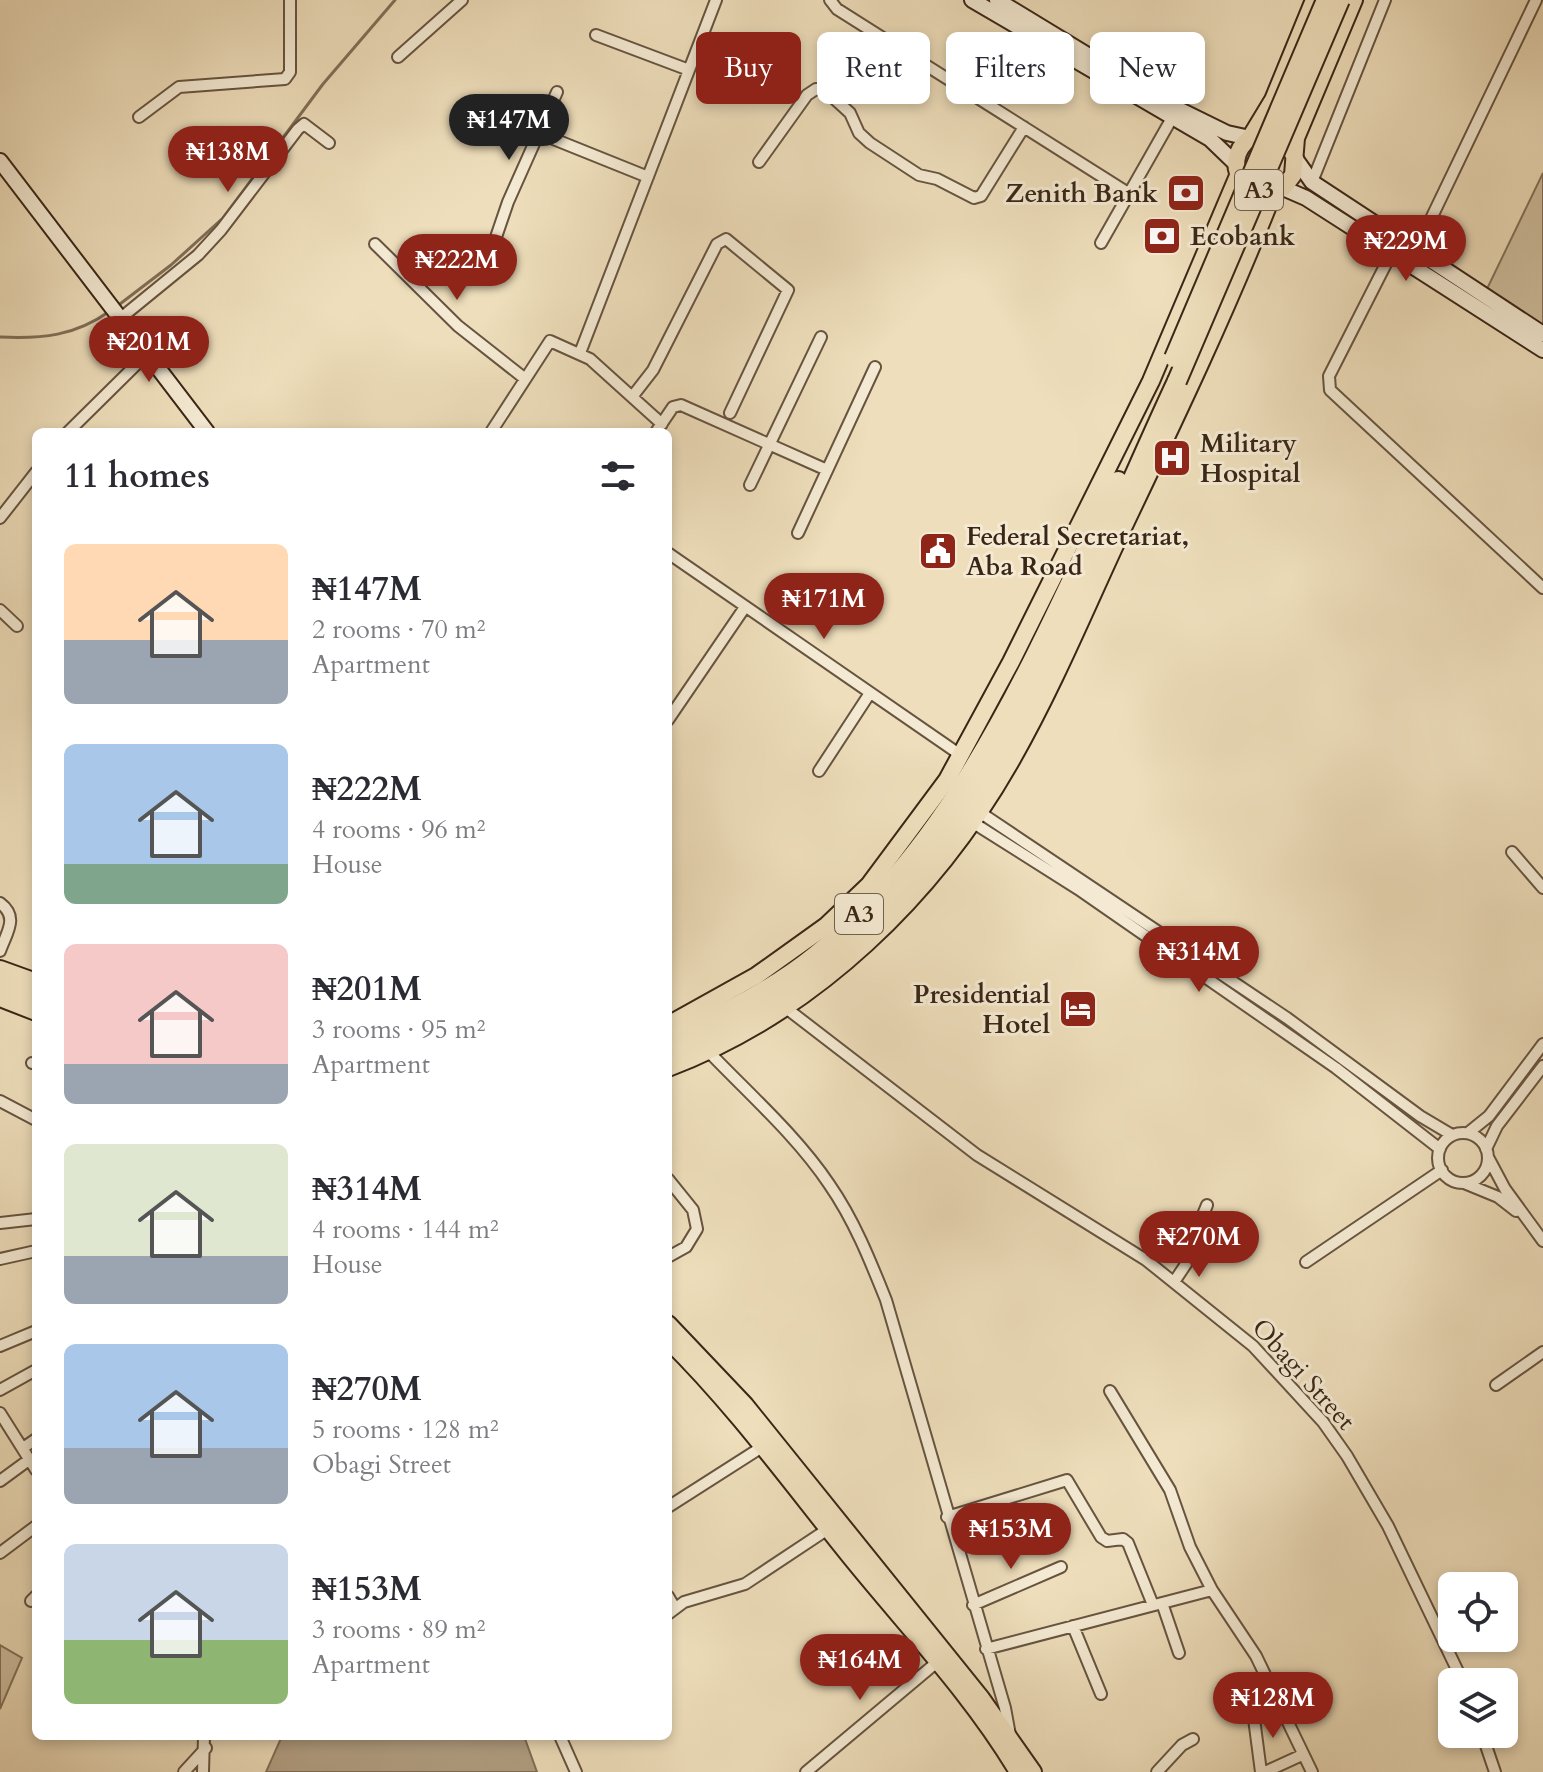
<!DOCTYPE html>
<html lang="en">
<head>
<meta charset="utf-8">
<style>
	body { margin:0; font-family:Cardo,serif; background:#f2f2f3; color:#2b2b33; height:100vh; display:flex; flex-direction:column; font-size:30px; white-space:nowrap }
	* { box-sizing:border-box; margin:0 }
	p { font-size:26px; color:#7c7c81 }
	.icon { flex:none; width:44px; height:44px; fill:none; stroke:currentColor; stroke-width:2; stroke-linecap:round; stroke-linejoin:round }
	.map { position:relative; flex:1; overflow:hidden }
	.sheet { position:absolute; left:32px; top:428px; width:640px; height:1312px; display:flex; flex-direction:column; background:#fff; border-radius:12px; box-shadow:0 4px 12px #0003 }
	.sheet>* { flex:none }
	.top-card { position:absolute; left:696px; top:32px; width:726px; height:72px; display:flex; gap:16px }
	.tools { position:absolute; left:1438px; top:1572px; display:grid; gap:16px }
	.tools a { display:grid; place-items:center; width:80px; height:80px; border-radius:12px; background:#fff; box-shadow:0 4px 12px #0003; font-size:40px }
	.price { position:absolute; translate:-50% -68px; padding:0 18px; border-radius:28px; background:#8f2418; color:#fff; font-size:26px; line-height:52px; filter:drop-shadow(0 2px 4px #0008) }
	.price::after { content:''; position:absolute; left:50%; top:48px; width:24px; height:18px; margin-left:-12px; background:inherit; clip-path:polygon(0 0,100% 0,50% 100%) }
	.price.selected { background:#222; color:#fff }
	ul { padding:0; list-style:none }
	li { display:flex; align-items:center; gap:24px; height:200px; padding:0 32px }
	li span { display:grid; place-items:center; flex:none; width:224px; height:160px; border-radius:12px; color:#555 }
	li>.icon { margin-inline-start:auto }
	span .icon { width:96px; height:96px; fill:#fffc; stroke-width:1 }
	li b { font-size:34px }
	h2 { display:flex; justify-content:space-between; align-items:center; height:96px; padding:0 32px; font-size:34px }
	.pill { padding:0 28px; border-radius:12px; background:#fff; box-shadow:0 4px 12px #0003; font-size:28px; line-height:72px }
	.pill.selected { background:#8f2418; color:#fff }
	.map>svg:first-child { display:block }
	.green { fill:#cfbf9f; stroke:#84725b; stroke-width:2 }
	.water { fill:#b19f83; stroke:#816f58; stroke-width:2 }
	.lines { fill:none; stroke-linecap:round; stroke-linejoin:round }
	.stream { stroke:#816f58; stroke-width:3 }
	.street-casing { stroke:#675440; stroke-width:14 }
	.secondary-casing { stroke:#3a2617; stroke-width:18 }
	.primary-casing { stroke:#3a2617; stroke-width:20 }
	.highway-casing { stroke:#3a2617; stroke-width:22 }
	.street { stroke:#f4ead3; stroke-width:10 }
	.secondary { stroke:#f4ead3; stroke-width:14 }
	.primary { stroke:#eedebb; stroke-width:16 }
	.highway { stroke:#eedebb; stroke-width:18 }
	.highway-bridge-casing { stroke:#3a2617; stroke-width:22; stroke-linecap:butt }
	.highway-bridge { stroke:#eedebb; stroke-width:18 }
	.labels { text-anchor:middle; stroke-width:6; stroke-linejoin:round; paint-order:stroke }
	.shield { fill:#f4ead3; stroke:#72614f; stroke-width:2 }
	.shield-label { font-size:24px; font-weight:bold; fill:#3a2617 }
	.poi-label { font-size:26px; font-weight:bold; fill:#3a2617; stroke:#f4ead3; text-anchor:start }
	.street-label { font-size:26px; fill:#3a2617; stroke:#f4ead3 }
</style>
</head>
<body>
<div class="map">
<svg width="1543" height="1772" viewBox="0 0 1543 1772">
	<rect width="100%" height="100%" fill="#eedebb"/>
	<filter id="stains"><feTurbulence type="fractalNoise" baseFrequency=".0025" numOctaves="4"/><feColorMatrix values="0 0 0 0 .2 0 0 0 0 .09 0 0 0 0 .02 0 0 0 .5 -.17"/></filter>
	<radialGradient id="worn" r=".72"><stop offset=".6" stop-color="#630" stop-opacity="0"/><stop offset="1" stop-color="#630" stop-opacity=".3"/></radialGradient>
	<!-- green -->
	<path class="green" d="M1543,173V332L1485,293Z
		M0,1645L22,1658L0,1709Z"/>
	<!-- water -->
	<path class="water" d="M282,1736H524L537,1772H266Z"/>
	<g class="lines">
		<!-- stream -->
		<path class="stream" d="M116,307L171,265L223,218L323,84L395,0
			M0,337C42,339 75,336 110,311"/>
		<defs>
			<path id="street" d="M830,0L837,9L1128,193
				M596,35L689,70
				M398,57L462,0
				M139,117L179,87L285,79L290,72V0
				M541,134L648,177
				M759,162L807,95L816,89L826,91L850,113L859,133L870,143L919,175L937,179L974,198L981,196L1024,127
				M1312,182L1385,0
				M494,243L508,202L557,92
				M1101,243L1172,118
				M375,244L458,326L524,378
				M1416,250L1536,0
				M1392,252L1329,376L1330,390L1543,588
				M122,317L198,255L221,230L298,129L304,124L329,143
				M580,353L716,0
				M632,397L653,370L717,244L726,239L788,290L730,413
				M68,432L149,352
				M491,432L550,341L590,359L662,424
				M656,432L673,407L681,405L827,470
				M750,485L821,337
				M0,518L36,472
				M798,533L875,367
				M668,553L962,756
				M0,610L17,626
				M668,720L745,607
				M819,771L870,693
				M978,811L1287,1018L1420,1116L1452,1135
				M972,822L1078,889L1336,1068L1440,1149
				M1512,852L1543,888
				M0,903C19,917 7,932 0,951
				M786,1008L977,1155L1146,1260L1253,1346L1323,1422L1347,1456L1388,1526L1463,1682
				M708,1051C749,1094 796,1135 829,1184C854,1220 870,1260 886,1300L1005,1708L1010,1735
				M32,1063L36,1064
				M0,1101L36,1120
				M1468,1133L1489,1116L1543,1044
				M1438 1158a25 25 0 1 1 50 0a25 25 0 1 1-50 0Z
				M1486,1149L1497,1126L1543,1066
				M1488,1157L1505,1189L1543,1241
				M668,1179L693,1210L697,1229L686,1247L668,1257
				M1464,1183L1498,1197L1516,1211
				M0,1223L36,1219
				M0,1259L36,1251
				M1306,1262L1442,1170
				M1174,1282L1202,1240L1200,1222L1207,1205
				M0,1346L36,1331
				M1496,1385L1543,1352
				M0,1390L36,1370
				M1110,1391L1170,1490L1190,1547L1212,1590L1256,1656L1312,1772
				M0,1413L36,1470
				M23,1448L36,1439
				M0,1481L30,1459
				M668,1507L762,1447
				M947,1517L1067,1480L1101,1537L1107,1541L1123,1539L1128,1543L1153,1605
				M0,1553L36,1526
				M668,1596L675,1608
				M31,1601L36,1596
				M1162,1603L1179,1653
				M973,1605L1061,1567
				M668,1614L684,1602L745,1584L828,1529
				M1073,1626L1101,1694
				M986,1649L1212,1590
				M1253,1711L1261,1772
				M1482,1734L1495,1772
				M560,1736L576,1772
				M184,1772L206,1748
				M203,1772L204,1736
				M806,1772L936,1663
				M1157,1772L1182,1745L1193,1739
				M1265,1772L1302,1755"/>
			<path id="secondary" d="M972,0L1210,139L1236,164
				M997,0L1168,104L1227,133L1250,138
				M1295,158L1312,182L1543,334
				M0,161L207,432
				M1283,188L1306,198L1543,350"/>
			<path id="primary" d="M1250,138L1273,100L1314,0
				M1244,184C1232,168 1234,150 1250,138C1270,130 1287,138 1295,158
				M1265,194L1283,188L1293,175L1296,138L1354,0
				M0,998L36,1012
				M668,1025L756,976L826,926L869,885L947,780L1011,662L1151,381L1238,176
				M668,1068C815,1012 935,895 1012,759C1054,685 1086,607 1122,530C1175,419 1228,308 1273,193
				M668,1324L745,1405L981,1698L1033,1772
				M668,1340C736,1407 793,1486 853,1560C909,1629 973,1696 1018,1772"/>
			<path id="highway" d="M0,970L36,983
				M0,987L36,1000
				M668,1038C711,1020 753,1000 792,973C953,859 1036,654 1118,481
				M668,1055C965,936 1053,646 1177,381"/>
		</defs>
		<!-- street casing -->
		<use href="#street" class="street-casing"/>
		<!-- secondary casing -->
		<use href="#secondary" class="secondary-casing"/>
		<!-- primary casing -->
		<use href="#primary" class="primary-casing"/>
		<!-- highway casing -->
		<use href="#highway" class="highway-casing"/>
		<!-- street -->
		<use href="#street" class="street"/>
		<!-- secondary -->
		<use href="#secondary" class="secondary"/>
		<!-- primary -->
		<use href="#primary" class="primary"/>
		<!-- highway -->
		<use href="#highway" class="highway"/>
		<defs>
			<path id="highway-bridge" d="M1174,358L1326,0
				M1177,381L1340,0"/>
		</defs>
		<!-- highway-bridge casing -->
		<use href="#highway-bridge" class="highway-bridge-casing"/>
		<!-- highway-bridge -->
		<use href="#highway-bridge" class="highway-bridge"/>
	</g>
	<!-- icons -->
	<defs>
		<symbol id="bank-square" viewBox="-11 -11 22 22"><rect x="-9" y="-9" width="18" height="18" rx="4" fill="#8f2418" stroke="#f4ead3"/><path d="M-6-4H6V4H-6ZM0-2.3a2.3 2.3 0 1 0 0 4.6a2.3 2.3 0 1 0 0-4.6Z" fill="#fff"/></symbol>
		<symbol id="hospital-square" viewBox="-11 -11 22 22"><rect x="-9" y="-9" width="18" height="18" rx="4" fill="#8f2418" stroke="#f4ead3"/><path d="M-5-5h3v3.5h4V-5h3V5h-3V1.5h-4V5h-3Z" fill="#fff"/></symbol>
		<symbol id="civic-square" viewBox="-11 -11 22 22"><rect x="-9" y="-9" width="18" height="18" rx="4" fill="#8f2418" stroke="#f4ead3"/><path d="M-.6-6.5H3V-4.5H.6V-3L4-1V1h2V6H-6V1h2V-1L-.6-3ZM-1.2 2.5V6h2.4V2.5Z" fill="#fff"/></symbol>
		<symbol id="hotel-square" viewBox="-11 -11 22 22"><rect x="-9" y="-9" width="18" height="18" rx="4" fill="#8f2418" stroke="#f4ead3"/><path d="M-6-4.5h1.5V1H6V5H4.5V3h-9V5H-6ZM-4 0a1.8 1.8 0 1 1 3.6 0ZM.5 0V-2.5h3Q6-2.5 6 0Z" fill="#fff"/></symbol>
	</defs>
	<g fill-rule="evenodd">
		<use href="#bank-square" x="1164" y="171" width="44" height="44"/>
		<use href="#bank-square" x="1140" y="214" width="44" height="44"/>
		<use href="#hospital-square" x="1150" y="436" width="44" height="44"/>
		<use href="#civic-square" x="916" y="529" width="44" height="44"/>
		<use href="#hotel-square" x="1056" y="987" width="44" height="44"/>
	</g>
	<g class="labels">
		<!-- shield labels -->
		<g class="shield">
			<rect x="1235" y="170" width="48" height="40" rx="6"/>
			<rect x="835" y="894" width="48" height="40" rx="6"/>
		</g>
		<g class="shield-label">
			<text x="1259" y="198">A3</text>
			<text x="859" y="922">A3</text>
		</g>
		<!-- poi labels -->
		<g class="poi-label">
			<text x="1158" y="202" text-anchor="end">Zenith Bank</text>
			<text x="1190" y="245">Ecobank</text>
			<text x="1200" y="452">Military<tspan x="1200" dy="30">Hospital</tspan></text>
			<text x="966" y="545">Federal Secretariat,<tspan x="966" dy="30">Aba Road</tspan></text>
			<text x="1050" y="1003" text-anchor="end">Presidential<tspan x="1050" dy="30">Hotel</tspan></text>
		</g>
		<!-- street labels -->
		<g class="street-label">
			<text transform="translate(1304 1374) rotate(48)" y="9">Obagi Street</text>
		</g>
	</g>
	<rect width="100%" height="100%" filter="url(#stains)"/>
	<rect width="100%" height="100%" fill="url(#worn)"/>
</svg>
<div class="tools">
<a><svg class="icon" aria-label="locate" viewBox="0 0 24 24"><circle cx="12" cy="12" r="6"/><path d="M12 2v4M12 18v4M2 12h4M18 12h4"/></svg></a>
<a><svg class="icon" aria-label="layers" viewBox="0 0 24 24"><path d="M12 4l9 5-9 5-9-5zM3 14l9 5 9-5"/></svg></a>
</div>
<b class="price selected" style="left:509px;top:162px">₦147M</b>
<b class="price" style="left:228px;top:194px">₦138M</b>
<b class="price" style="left:1406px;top:283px">₦229M</b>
<b class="price" style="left:457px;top:302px">₦222M</b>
<b class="price" style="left:149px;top:384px">₦201M</b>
<b class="price" style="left:824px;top:641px">₦171M</b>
<b class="price" style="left:1199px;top:994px">₦314M</b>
<b class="price" style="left:1199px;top:1279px">₦270M</b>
<b class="price" style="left:1011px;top:1571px">₦153M</b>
<b class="price" style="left:860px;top:1702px">₦164M</b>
<b class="price" style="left:1273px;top:1740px">₦128M</b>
<div class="top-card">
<a class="pill selected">Buy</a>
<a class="pill">Rent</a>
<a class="pill">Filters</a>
<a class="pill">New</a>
</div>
<section class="sheet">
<h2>11 homes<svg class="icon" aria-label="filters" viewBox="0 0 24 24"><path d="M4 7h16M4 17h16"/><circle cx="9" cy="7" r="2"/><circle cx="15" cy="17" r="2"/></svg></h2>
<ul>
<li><span style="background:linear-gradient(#ffd9b3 60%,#9aa5b1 0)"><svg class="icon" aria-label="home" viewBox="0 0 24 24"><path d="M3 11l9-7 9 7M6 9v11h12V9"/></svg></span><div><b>₦147M</b><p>2 rooms · 70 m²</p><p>Apartment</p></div></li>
<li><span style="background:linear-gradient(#a9c7e8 75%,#7fa58c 0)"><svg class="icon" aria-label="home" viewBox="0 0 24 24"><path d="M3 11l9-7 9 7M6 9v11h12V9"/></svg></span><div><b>₦222M</b><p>4 rooms · 96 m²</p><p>House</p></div></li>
<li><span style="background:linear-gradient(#f6c9c9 75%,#9aa5b1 0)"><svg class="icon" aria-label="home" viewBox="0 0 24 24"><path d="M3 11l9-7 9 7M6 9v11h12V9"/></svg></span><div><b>₦201M</b><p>3 rooms · 95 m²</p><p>Apartment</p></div></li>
<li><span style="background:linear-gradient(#dfe7d0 70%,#9aa5b1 0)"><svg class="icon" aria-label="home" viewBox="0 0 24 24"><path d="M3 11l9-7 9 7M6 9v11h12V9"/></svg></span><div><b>₦314M</b><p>4 rooms · 144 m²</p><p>House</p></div></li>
<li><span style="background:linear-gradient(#a9c7e8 65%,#9aa5b1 0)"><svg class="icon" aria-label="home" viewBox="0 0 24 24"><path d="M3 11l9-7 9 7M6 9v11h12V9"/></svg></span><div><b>₦270M</b><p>5 rooms · 128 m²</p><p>Obagi Street</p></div></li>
<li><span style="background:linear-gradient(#c9d6e8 60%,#8fb573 0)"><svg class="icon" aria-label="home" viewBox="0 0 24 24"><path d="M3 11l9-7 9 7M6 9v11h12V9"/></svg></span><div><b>₦153M</b><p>3 rooms · 89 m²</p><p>Apartment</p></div></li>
</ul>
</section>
</div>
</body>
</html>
